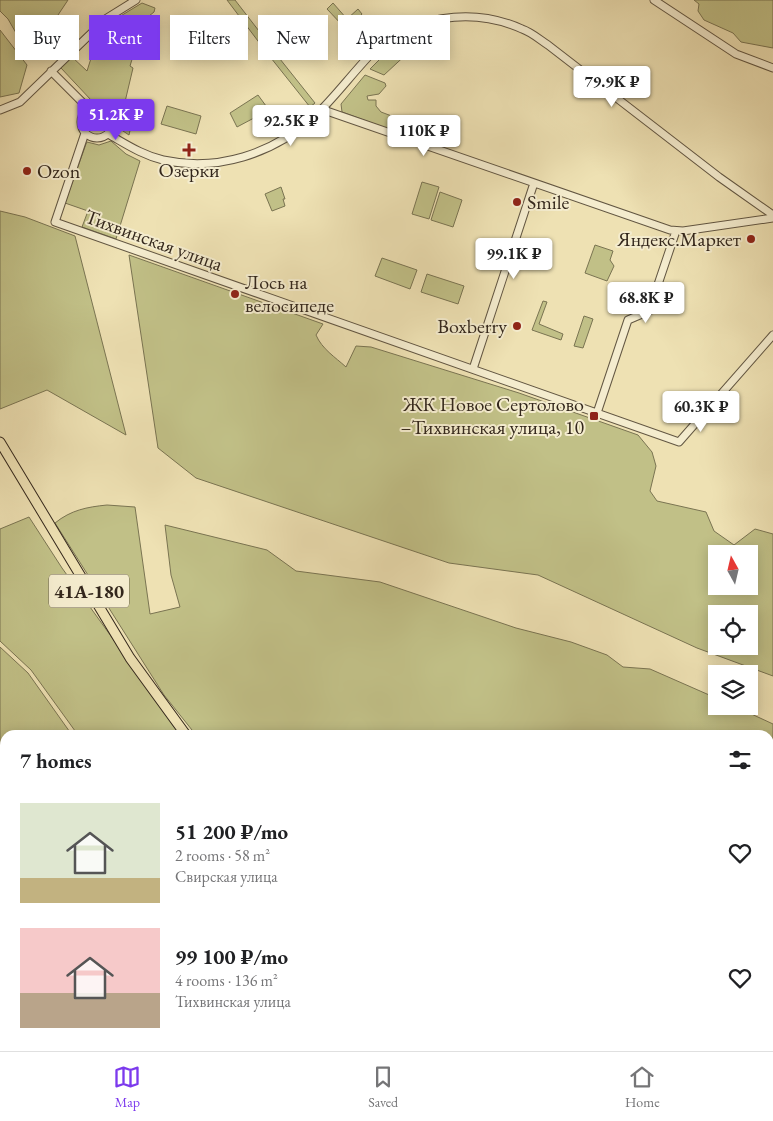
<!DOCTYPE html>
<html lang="en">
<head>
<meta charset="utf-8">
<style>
	body { margin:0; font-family:"EB Garamond",serif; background:#f2f2f2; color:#202124; height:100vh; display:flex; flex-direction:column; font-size:19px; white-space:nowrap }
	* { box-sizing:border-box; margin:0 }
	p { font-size:16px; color:#757577 }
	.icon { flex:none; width:28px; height:28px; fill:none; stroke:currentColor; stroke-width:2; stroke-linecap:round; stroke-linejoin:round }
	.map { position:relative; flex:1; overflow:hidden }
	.drawer { position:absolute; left:0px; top:730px; width:774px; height:321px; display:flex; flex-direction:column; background:#fff; border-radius:15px 15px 0 0; box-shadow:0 2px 12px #0003 }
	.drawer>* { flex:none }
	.banner { position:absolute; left:15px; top:15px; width:500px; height:45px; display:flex; gap:10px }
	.needle { width:32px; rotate:352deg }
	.tools { position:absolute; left:708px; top:545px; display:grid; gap:10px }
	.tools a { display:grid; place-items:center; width:50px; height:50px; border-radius:0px; background:#fff; box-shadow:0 2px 12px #0003; font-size:25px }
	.price { position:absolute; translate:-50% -42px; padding:0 11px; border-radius:5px; background:#fff; color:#222; font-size:16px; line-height:32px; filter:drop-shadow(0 1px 2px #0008) }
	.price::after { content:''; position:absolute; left:50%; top:30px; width:15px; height:11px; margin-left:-8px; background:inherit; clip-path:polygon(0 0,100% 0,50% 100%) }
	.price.current { background:#7c3aed; color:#fff }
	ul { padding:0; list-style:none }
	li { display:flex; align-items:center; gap:15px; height:125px; padding:0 20px }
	li span { display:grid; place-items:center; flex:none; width:140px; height:100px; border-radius:0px; color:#555 }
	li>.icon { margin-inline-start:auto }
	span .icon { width:60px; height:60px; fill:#fffc; stroke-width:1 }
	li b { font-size:21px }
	h2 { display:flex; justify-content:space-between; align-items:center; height:60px; padding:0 20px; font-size:21px }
	.pill { padding:0 18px; border-radius:0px; background:#fff; box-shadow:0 2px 12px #0003; font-size:18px; line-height:45px }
	.pill.current { background:#7c3aed; color:#fff }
	.tab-bar { display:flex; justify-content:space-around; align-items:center; height:70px; border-top:1px solid #e0e0e0; background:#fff; font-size:14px; color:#757577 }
	.tab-bar a { display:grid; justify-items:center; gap:2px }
	.tab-bar .current { color:#7c3aed }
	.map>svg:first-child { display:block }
	.green { fill:#c1c087; stroke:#7a7452; fill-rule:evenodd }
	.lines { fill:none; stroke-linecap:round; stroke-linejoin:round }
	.minor-casing { stroke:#625642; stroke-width:9 }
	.major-casing { stroke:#33271c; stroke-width:11 }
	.minor { stroke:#f4ecce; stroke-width:7 }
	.major { stroke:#eee1b3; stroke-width:9 }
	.poi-dot { fill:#8f2418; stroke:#f4ecce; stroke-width:2 }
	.labels { text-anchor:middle; stroke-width:4; stroke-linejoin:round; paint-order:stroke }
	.shield { fill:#f4ecce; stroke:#6d6251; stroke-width:1 }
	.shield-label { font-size:19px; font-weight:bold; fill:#33271c }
	.poi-label { font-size:20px; fill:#33271c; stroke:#f4ecce; text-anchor:start }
	.street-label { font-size:20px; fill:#33271c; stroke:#f4ecce }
</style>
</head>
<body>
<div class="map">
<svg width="773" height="1051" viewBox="0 0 773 1051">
	<rect width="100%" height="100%" fill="#eee1b3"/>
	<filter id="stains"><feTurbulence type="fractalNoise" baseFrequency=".004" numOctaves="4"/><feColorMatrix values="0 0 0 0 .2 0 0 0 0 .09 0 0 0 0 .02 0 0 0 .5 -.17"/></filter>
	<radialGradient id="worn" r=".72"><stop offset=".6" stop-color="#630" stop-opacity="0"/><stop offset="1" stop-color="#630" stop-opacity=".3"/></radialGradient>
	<!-- green -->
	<path class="green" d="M0,0H68L48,30L40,54L31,59L8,19L0,11Z
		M227,0H235L269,44L264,49Z
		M694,0H773V48L741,42L733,33L704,20L698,11L699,4Z
		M142,3L155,8L154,12L144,20L130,66L133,68L124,106C130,116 132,124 129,135L120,129C123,110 110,97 91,100L61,68L72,57L87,71L94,49L90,41L109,23Z
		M333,3L347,19L358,9L362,14L352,25L348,22L343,26L327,9Z
		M0,30L27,65L19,93L0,97Z
		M205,31L225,53L220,56L184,43Z
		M420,34L418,52L411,50L384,75L370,69L388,51Z
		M276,54L315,103L310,107L271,58Z
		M365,75L385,83L386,86L379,94L367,96L368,100H376V106L381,112L429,130L424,142L342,112L341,104Z
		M258,95L269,110L237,127L230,113Z
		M167,106L201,116L196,134L161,124Z
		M111,141L126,154L140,161L116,239L82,227L88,211L65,203L86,144L87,142L99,145Z
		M422,182L439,187L429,219L412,214Z
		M281,187L285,199H283L285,206L272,211L265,194Z
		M440,192L462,200L453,227L431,220Z
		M0,211L25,217L75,236L126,435L47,390L0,409Z
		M595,245L613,251L610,260L614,266L607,281L585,273Z
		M129,255L323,324L316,335C322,349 335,357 346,367L356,346L371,347L519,393L638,435L652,452L656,466L650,491L657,501L706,512L714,531L734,545L755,529L773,534V676L697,648L538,575L449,563L196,478L158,448ZM716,554H749V586H716ZM716,614H749V646H716Z
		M382,258L417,270L410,289L375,276Z
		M427,274L464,286L458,304L421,292Z
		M543,301L547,302L539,324L563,334L561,340L532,330Z
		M584,316L593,319L583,348L574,346Z
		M107,505L135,507L150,614L180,607L171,575L165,525L267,550L296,571L380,582L516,628L571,642L607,655L623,667L650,669L716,698V706H734L773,724V770L769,783V735H196L164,695L55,523C71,510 87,507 107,505Z
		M29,517L62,568L182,735H78L31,670L0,641V529Z
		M0,647L28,673L72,735H5V828L0,827Z
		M773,803V942L769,940V812Z
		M769,991L773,993V1051H460L456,1046H769Z
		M0,1014L5,1016V1046H100L122,1051H0Z"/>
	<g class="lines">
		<defs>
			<path id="minor" d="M654,0L736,54L773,68
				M51,71L88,108
				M81 122a16 16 0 1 1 32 0a16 16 0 1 1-32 0Z
				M321,109L670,230L683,231L773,218
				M0,110L20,102L107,18L136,0
				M85,133L55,222L679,442L773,335
				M108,134C126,144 142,155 163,160C218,172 272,154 314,117C334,98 351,75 370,55C410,16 471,6 522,29C531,32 539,39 548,45L719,177L773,215
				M473,369L534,183
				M597,413L628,320L649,311L676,231
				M769,945L773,947"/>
			<path id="major" d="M0,442L130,658L186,735
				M445,1046L449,1051"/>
		</defs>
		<!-- minor casing -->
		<use href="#minor" class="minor-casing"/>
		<!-- major casing -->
		<use href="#major" class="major-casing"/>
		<!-- minor -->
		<use href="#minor" class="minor"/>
		<!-- major -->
		<use href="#major" class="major"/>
	</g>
	<!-- markers -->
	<g class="poi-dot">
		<path d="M186.5 142.5h5v5h5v5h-5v5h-5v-5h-5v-5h5z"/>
		<circle cx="27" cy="171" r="5"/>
		<circle cx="517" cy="202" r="5"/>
		<circle cx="751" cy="239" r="5"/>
		<circle cx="235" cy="294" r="5"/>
		<circle cx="517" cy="326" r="5"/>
		<rect x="589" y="411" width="10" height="10" rx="2.5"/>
	</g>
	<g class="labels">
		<!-- shield labels -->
		<rect class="shield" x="49" y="574.5" width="80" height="33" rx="4"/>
		<g class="shield-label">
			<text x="89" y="598">41А-180</text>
		</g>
		<!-- poi labels -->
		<g class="poi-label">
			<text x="189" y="177" text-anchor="middle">Озерки</text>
			<text x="37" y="178">Ozon</text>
			<text x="527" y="209">Smile</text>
			<text x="741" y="246" text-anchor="end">Яндекс.Маркет</text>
			<text x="245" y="289">Лось на<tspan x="245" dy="23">велосипеде</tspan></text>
			<text x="507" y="333" text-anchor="end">Boxberry</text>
			<text x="584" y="411" text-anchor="end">ЖК Новое Сертолово<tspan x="584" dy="23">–Тихвинская улица, 10</tspan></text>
		</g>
		<!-- street labels -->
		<g class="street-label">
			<text transform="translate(154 240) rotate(20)" y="7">Тихвинская улица</text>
		</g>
	</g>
	<rect width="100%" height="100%" filter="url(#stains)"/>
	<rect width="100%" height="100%" fill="url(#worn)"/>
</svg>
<div class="tools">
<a><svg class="needle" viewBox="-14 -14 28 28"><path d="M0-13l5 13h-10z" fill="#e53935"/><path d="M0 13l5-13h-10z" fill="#757577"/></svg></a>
<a><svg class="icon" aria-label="locate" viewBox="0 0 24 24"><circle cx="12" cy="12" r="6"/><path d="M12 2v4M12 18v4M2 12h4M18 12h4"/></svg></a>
<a><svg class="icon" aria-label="layers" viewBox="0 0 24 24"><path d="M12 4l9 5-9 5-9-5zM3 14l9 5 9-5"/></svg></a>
</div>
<b class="price" style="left:612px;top:108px">79.9K ₽</b>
<b class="price current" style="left:116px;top:141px">51.2K ₽</b>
<b class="price" style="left:291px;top:147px">92.5K ₽</b>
<b class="price" style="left:424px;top:157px">110K ₽</b>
<b class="price" style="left:514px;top:280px">99.1K ₽</b>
<b class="price" style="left:646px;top:324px">68.8K ₽</b>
<b class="price" style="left:701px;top:433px">60.3K ₽</b>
<div class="banner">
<a class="pill">Buy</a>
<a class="pill current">Rent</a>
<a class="pill">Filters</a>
<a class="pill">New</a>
<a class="pill">Apartment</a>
</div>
<section class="drawer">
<h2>7 homes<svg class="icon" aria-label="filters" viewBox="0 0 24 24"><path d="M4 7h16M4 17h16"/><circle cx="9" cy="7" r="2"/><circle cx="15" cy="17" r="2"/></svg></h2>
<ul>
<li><span style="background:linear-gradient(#dfe7d0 75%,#c2b280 0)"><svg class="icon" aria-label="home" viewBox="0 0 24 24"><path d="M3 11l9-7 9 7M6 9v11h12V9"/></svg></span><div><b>51 200 ₽/mo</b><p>2 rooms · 58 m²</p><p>Свирская улица</p></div><svg class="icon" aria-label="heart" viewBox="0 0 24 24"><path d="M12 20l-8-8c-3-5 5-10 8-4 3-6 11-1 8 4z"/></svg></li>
<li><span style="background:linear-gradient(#f6c9c9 65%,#b9a48a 0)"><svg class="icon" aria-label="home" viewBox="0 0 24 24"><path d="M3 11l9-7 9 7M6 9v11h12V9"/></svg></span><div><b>99 100 ₽/mo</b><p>4 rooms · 136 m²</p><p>Тихвинская улица</p></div><svg class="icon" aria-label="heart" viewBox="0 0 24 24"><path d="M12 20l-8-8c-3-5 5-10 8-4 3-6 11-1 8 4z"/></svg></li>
</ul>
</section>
</div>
<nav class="tab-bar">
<a class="current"><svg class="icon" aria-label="map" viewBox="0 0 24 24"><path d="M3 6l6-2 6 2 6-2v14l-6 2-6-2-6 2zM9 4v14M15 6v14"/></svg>Map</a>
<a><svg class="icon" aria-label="saved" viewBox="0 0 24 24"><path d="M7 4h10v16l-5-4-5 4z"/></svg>Saved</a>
<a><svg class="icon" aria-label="home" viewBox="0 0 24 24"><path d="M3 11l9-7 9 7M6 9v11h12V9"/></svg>Home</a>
</nav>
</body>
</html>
